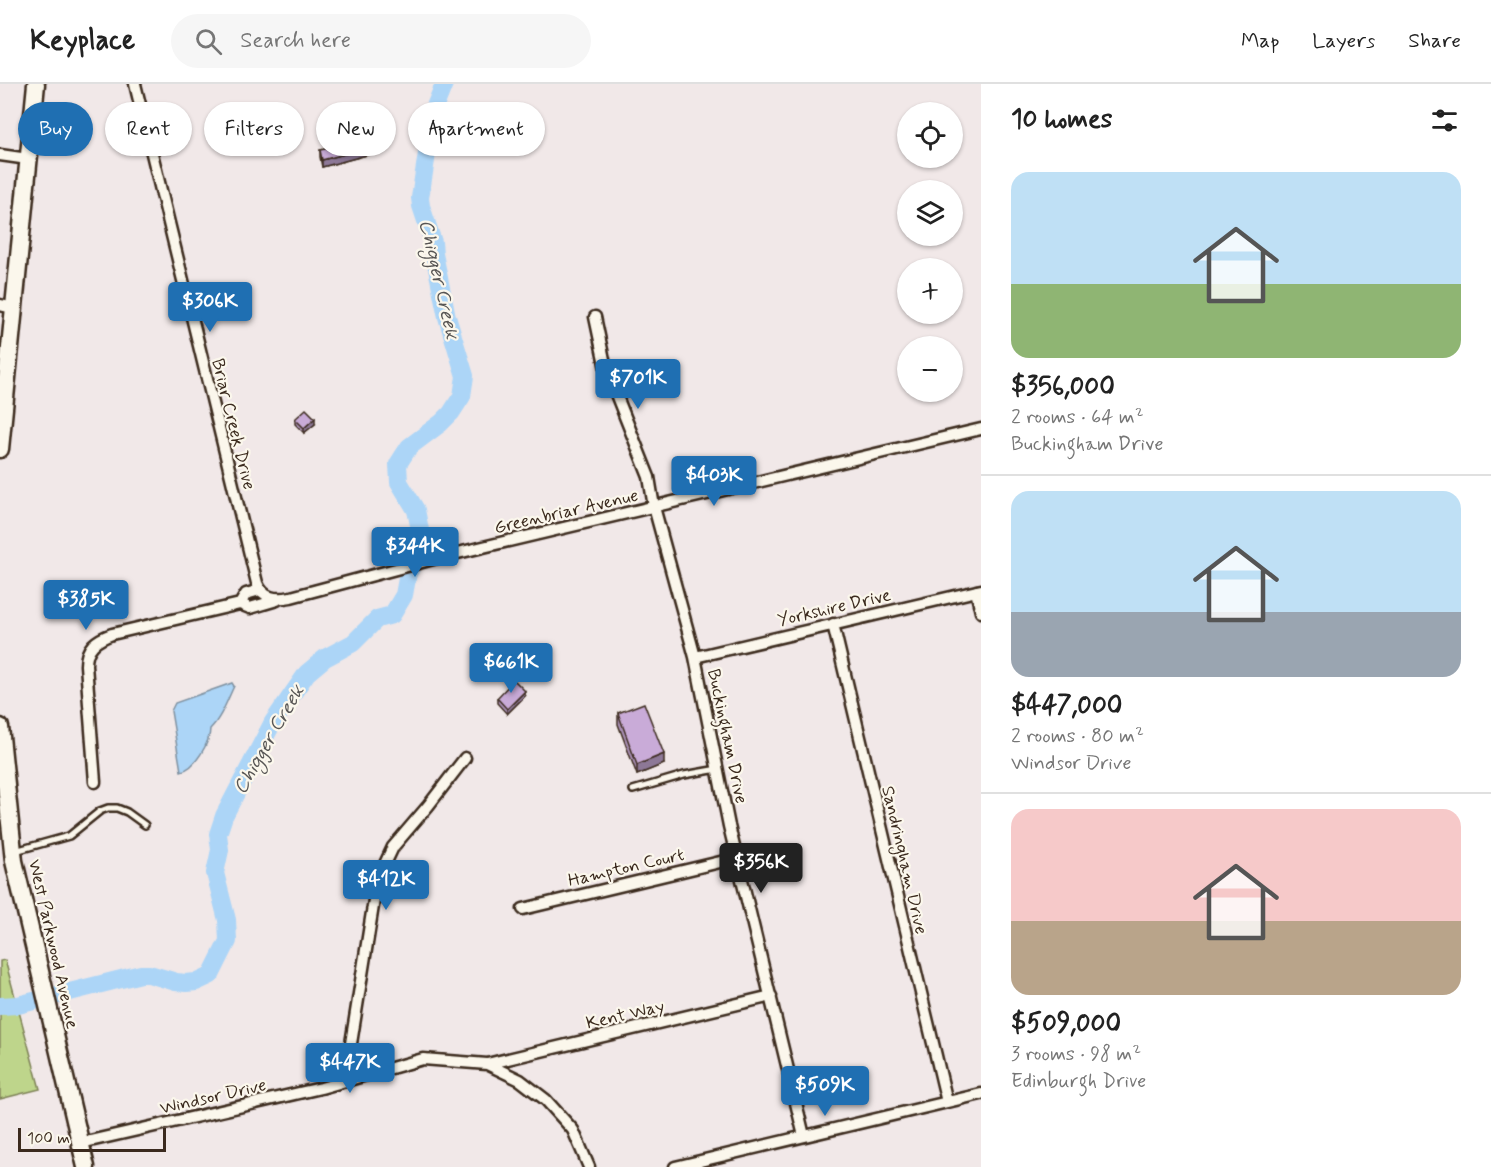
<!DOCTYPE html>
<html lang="en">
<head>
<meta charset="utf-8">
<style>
	body { margin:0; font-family:Mynerve,sans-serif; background:#f6f6f6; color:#222; height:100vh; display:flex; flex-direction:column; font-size:22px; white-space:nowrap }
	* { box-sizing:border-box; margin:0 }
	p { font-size:20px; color:#767676 }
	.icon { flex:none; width:33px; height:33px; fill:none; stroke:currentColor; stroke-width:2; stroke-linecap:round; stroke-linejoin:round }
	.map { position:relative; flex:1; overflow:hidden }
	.details { display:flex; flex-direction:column; background:#fff; width:510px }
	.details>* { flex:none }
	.banner { position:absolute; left:18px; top:18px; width:570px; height:54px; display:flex; gap:12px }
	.tools { position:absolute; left:897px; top:18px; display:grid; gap:12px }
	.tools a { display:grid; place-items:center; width:66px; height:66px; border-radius:50%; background:#fff; box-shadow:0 2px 4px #0004; font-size:30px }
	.scale { position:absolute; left:18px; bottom:15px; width:148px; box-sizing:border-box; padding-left:6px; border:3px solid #3b2a1e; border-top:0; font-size:16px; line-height:21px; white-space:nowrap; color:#3b2a1e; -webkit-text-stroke:4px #fbf7ec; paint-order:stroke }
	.price { position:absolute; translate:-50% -51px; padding:0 14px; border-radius:6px; background:#1f6fb2; color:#fff; font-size:20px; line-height:39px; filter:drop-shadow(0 2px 3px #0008) }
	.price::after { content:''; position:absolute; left:50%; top:36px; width:18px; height:14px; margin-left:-9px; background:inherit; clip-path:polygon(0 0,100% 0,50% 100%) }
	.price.selected { background:#222; color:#fff }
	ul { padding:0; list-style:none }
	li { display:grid; align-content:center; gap:12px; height:318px; padding:0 30px }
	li+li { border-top:2px solid #e0e0e0 }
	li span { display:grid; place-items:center; height:186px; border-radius:18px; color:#555 }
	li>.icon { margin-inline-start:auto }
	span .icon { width:108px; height:108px; fill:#fffc; stroke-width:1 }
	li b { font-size:26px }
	h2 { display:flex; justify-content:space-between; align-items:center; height:72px; padding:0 30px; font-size:26px }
	.tag { padding:0 21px; border-radius:27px; background:#fff; box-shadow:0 2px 4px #0004; font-size:21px; line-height:54px }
	.tag.selected { background:#1f6fb2; color:#fff }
	header { display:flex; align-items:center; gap:36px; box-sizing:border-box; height:84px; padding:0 30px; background:#fff; border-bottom:2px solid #e0e0e0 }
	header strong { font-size:28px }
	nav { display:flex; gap:33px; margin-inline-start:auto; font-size:21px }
	.search { width:420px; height:54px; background:#f6f6f6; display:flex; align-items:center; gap:15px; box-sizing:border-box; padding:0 21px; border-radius:33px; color:#767676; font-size:22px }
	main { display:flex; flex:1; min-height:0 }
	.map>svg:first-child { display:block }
	.green { fill:#bed58b; stroke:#7c8054; stroke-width:1.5 }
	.water { fill:#acd5f7; stroke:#7f91a0; stroke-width:1.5 }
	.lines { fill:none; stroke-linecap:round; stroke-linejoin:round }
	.river { stroke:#acd5f7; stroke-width:18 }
	.service-casing { stroke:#3b2a1e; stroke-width:10 }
	.minor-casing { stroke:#3b2a1e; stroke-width:15 }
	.primary-casing { stroke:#3b2a1e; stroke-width:21 }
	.service { stroke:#fbf7ec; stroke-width:5 }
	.minor { stroke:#fbf7ec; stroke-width:10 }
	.primary { stroke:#fbf7ec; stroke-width:16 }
	.wall { fill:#ad93ba; stroke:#3b2a1e; stroke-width:1.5 }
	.shaded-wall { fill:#8d7897; stroke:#3b2a1e; stroke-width:1.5 }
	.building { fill:#c9abd8; stroke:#3b2a1e; stroke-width:1.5 }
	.labels { text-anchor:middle; stroke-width:4.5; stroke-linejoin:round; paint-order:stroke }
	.street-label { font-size:18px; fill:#3b2a1e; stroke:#fbf7ec }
	.water-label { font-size:20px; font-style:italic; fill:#575554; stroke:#fbf7ec }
</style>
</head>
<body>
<header>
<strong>Keyplace</strong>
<div class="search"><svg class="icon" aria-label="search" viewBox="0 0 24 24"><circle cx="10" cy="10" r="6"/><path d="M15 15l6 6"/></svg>Search here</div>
<nav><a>Map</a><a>Layers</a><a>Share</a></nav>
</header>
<main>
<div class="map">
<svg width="981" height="1083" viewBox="0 0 981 1083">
	<rect width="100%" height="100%" fill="#f1e8e8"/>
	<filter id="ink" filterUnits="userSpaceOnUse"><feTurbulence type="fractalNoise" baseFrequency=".0167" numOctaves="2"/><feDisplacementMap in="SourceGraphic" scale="12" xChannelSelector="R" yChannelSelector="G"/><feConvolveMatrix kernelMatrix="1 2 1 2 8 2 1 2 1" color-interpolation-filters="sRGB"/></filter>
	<g filter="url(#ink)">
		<!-- green -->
		<path class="green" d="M5,876L40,1005L0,1015V877Z"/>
		<!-- water -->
		<path class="water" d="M232,599L234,602C227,617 221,634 210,645C210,658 195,685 181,687L171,627L175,619Z"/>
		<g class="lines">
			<!-- river -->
			<path class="river" d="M0,922L18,921L141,890H149L176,898L186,899L196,898L211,891L228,857L227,836L215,789L220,766L218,750L224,732L273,638L307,589L325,574L353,559L377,535L392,531L404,511L408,489L418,472L421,451L416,426L399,398L398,380L409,363L441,339L451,329L462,312L465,292L447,233L434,170L433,158L421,122L420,114L434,25L444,0"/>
			<defs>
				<path id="service" d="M633,706L684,691L718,685
					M15,767L69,752L100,727L108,724H117L127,728L145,741"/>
				<path id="minor" d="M135,0L257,499C263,515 276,516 291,513L441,473L981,345
					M0,71L28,75
					M0,221L14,224
					M595,233L606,285L649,393L654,423L695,573L729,742L804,1052
					M976,507L981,528
					M240,520L246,510L260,506
					M833,540L947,1018
					M695,573L981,506
					M95,698L86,581C86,563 96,556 112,550L240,520L250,524L277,516
					M523,825L737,774
					M487,980L771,912
					M345,997L377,797L393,763L428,722L465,674
					M81,1059L321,1004L423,975L487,980L520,996L546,1016L573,1046L589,1083
					M675,1083L981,1010"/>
				<path id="primary" d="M0,365L36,0
					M0,643L14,777L86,1083"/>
			</defs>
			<!-- service casing -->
			<use href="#service" class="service-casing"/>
			<!-- minor casing -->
			<use href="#minor" class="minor-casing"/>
			<!-- primary casing -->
			<use href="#primary" class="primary-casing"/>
			<!-- service -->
			<use href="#service" class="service"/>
			<!-- minor -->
			<use href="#minor" class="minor"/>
			<!-- primary -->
			<use href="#primary" class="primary"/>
		</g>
		<!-- wall -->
		<path class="wall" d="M338,52L367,71L322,83L320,73V66L339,62Z
			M295,335L315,340L304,349L295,340Z
			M525,612L507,630L497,619V614Z
			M618,629L664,680L637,691L618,640Z"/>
		<!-- shaded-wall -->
		<path class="shaded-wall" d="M367,64V71L322,83V76Z
			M315,334V340L304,349V344Z
			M525,607V612L507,630V625Z
			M664,670V680L637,691V681Z"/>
		<!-- building -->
		<path class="building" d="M363,47L367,64L322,76L320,66L340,62L338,52Z
			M306,325L315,334L304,344L295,335Z
			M514,596L525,607L507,625L497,614Z
			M644,619L664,670L637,681L618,629Z"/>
	</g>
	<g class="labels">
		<!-- street labels -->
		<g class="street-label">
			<text transform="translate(234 340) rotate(76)" y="6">Briar Creek Drive</text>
			<text transform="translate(566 427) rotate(-13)" y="6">Greenbriar Avenue</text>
			<text transform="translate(834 523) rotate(-13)" y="6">Yorkshire Drive</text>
			<text transform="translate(728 652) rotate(78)" y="6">Buckingham Drive</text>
			<text transform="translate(905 776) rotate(77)" y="6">Sandringham Drive</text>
			<text transform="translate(626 783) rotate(-13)" y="6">Hampton Court</text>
			<text transform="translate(54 860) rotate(77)" y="6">West Parkwood Avenue</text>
			<text transform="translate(625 930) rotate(-13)" y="6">Kent Way</text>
			<text transform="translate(213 1012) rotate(-13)" y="6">Windsor Drive</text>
		</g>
		<!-- water labels -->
		<g class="water-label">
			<text transform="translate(440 195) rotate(77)" y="7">Chigger Creek</text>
			<text transform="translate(268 655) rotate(-60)" y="7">Chigger Creek</text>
		</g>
	</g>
</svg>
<div class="tools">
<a><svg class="icon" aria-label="locate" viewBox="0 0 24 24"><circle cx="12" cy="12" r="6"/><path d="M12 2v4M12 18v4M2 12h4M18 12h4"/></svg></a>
<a><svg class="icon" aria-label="layers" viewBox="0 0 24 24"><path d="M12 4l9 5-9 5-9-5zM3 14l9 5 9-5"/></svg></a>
<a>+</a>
<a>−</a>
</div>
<div class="scale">100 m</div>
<b class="price" style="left:210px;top:249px">$306K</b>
<b class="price" style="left:638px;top:326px">$701K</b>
<b class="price" style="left:714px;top:423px">$403K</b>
<b class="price" style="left:415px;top:494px">$344K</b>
<b class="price" style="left:86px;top:547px">$385K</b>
<b class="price" style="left:511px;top:610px">$661K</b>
<b class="price selected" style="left:761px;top:810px">$356K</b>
<b class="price" style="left:386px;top:827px">$412K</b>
<b class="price" style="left:350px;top:1010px">$447K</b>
<b class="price" style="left:825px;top:1033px">$509K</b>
<div class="banner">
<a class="tag selected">Buy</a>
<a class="tag">Rent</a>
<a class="tag">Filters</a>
<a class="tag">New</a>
<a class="tag">Apartment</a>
</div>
</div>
<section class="details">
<h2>10 homes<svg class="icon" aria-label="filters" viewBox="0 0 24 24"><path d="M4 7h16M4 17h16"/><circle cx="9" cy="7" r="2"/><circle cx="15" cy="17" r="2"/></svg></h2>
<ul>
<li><span style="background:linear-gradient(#bfe0f5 60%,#8fb573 0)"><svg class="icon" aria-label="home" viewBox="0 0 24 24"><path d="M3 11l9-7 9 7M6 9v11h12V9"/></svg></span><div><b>$356,000</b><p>2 rooms · 64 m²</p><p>Buckingham Drive</p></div></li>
<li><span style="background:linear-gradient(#bfe0f5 65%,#9aa5b1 0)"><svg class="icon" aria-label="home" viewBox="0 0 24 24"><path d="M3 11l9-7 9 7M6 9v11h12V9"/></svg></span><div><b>$447,000</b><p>2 rooms · 80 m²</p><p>Windsor Drive</p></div></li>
<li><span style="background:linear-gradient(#f6c9c9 60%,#b9a48a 0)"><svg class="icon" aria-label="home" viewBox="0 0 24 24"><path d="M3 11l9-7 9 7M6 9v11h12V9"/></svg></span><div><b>$509,000</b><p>3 rooms · 98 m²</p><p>Edinburgh Drive</p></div></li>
</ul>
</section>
</main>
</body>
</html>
